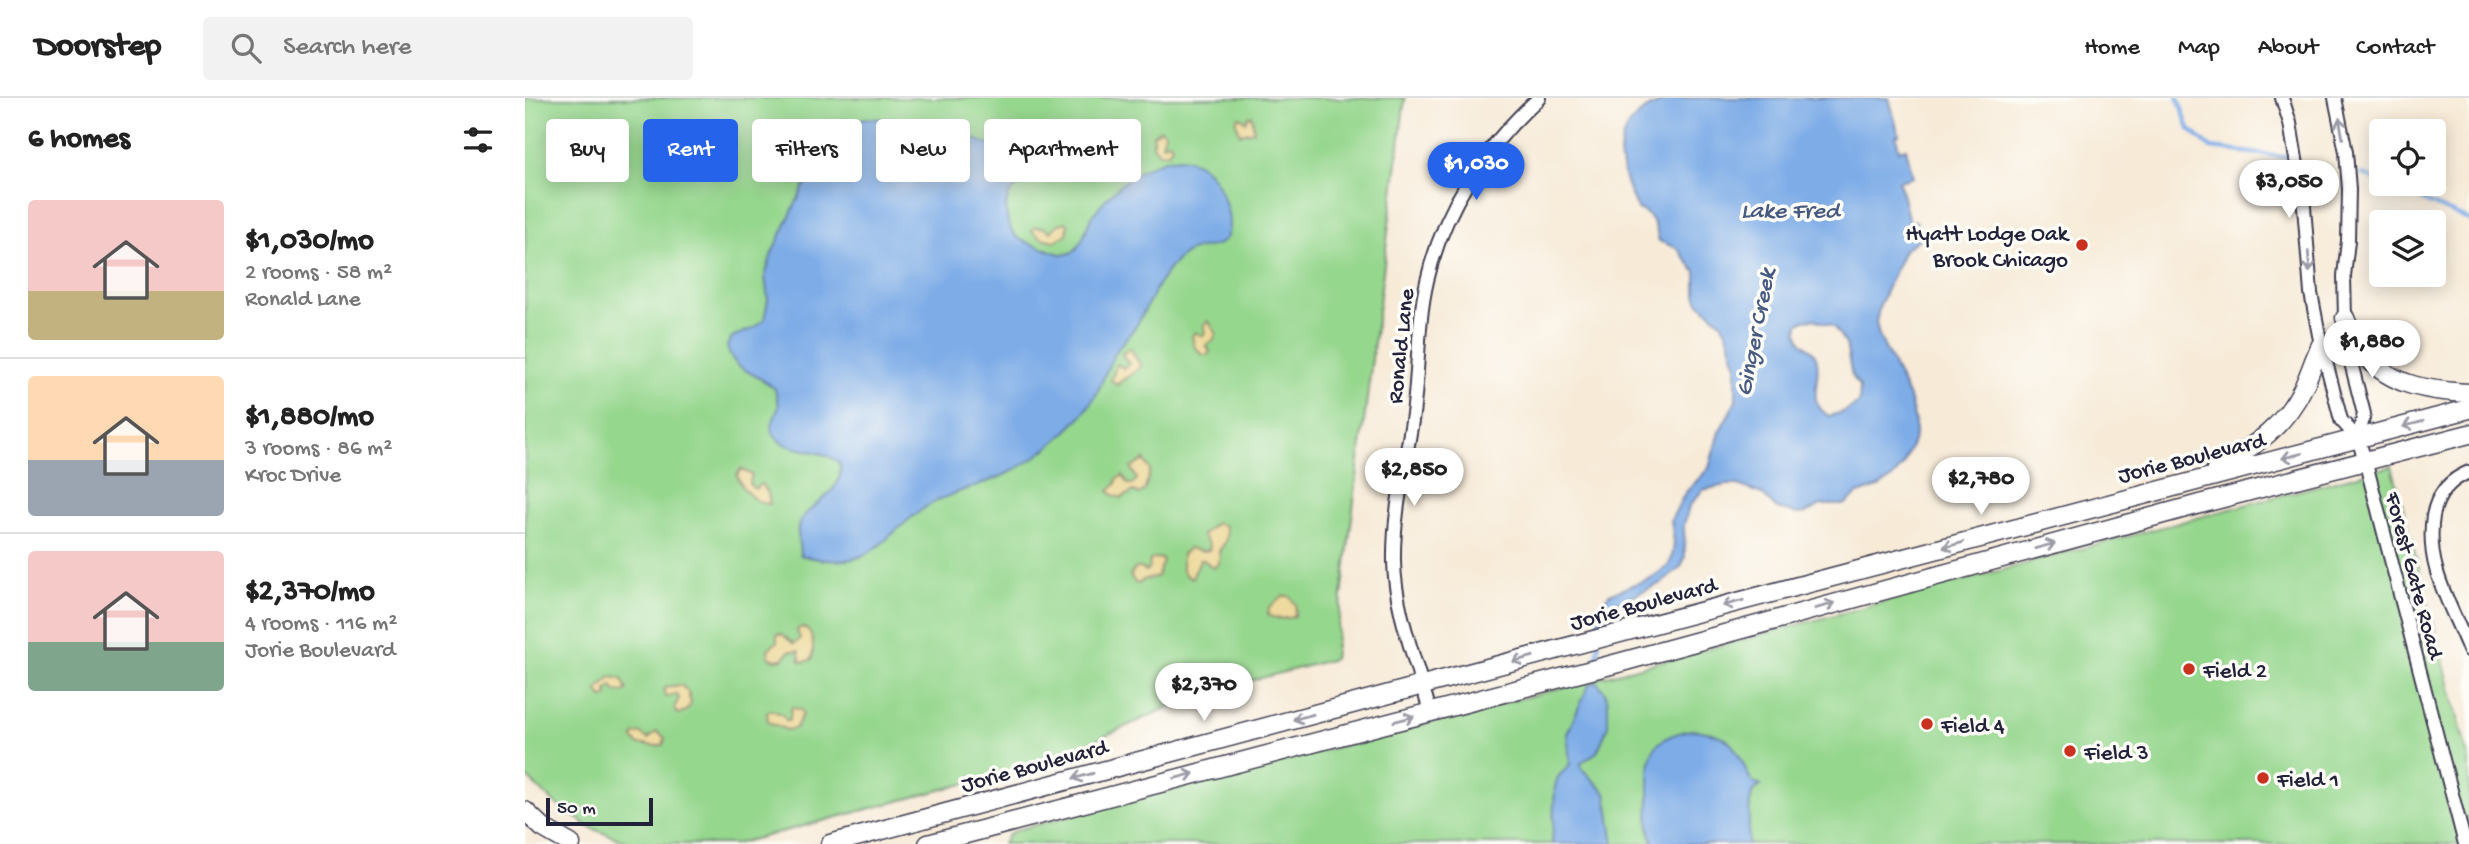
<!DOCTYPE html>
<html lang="en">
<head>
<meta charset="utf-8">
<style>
	body { margin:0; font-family:"Gochi Hand",sans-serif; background:#f2f2f2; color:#222; height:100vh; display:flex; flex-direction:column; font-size:26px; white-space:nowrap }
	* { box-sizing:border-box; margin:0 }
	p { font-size:23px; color:#767676 }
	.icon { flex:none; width:38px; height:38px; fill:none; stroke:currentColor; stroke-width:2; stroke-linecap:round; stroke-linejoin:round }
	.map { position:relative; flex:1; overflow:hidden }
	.details { display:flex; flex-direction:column; background:#fff; width:525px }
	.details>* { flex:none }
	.guide { position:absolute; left:21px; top:21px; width:665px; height:63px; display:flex; gap:14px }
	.tools { position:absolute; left:1844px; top:21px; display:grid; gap:14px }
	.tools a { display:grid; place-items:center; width:77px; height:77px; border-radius:7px; background:#fff; box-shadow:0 4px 18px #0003; font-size:35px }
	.scale { position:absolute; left:21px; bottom:18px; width:107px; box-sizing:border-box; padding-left:7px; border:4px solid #22223b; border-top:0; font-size:19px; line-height:24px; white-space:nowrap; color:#22223b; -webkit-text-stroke:5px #fdfcf7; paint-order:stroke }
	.price { position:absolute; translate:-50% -60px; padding:0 16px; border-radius:24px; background:#fff; color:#222; font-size:23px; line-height:46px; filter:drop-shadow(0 2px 4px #0008) }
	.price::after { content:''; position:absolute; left:50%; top:42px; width:21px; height:16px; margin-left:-10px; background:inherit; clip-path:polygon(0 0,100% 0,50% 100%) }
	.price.selected { background:#2563eb; color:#fff }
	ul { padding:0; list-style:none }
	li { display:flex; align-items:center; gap:21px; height:175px; padding:0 28px }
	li+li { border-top:2px solid #e0e0e0 }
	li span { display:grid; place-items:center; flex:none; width:196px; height:140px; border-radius:7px; color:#555 }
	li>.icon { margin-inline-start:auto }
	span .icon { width:84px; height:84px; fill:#fffc; stroke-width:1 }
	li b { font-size:30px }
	h2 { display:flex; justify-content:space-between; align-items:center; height:84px; padding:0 28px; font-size:30px }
	.chip { padding:0 24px; border-radius:7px; background:#fff; box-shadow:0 4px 18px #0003; font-size:24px; line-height:63px }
	.chip.selected { background:#2563eb; color:#fff }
	header { display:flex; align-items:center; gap:42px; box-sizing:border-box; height:98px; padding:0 35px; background:#fff; border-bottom:2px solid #e0e0e0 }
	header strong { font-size:33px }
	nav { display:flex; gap:38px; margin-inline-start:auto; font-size:24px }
	.search { width:490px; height:63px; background:#f2f2f2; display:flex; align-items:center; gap:18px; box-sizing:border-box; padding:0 24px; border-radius:7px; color:#767676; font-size:26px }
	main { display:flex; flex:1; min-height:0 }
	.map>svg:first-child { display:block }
	.green { fill:#96d78e; stroke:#5c7c64; stroke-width:2 }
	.sand { fill:#eeda9e; stroke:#887e6c; stroke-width:2 }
	.water { fill:#7dace7; stroke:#506791; stroke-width:2; fill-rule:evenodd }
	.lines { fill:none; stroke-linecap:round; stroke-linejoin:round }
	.stream { stroke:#7dace7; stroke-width:4.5 }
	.minor-casing { stroke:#424052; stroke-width:16 }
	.secondary-casing { stroke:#424052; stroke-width:21 }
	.minor { stroke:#fff; stroke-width:12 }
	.secondary { stroke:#fff; stroke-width:18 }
	.oneway { stroke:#9c9ca7 }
	.poi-dot { fill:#c8321e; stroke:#fdfcf7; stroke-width:2.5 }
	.labels { text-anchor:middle; stroke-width:7; stroke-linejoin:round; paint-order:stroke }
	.poi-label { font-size:23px; fill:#22223b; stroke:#fdfcf7; text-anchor:start }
	.street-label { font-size:23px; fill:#22223b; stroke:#fdfcf7 }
	.water-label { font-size:24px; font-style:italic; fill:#465980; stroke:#fdfcf7 }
</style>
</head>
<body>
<header>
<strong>Doorstep</strong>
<div class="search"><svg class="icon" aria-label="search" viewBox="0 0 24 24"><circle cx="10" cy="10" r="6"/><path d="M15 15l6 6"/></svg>Search here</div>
<nav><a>Home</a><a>Map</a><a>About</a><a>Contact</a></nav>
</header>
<main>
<section class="details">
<h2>6 homes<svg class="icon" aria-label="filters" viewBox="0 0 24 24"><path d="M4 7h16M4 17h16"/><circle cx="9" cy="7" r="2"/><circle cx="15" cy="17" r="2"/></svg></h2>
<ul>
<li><span style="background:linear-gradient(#f6c9c9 65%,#c2b280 0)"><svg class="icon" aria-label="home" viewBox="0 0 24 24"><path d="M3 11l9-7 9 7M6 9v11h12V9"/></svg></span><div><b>$1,030/mo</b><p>2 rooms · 58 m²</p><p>Ronald Lane</p></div></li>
<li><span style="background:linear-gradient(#ffd9b3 60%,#9aa5b1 0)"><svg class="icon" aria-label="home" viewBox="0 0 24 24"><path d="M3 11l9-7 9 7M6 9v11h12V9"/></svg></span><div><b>$1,880/mo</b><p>3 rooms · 86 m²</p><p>Kroc Drive</p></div></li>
<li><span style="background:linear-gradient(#f6c9c9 65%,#7fa58c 0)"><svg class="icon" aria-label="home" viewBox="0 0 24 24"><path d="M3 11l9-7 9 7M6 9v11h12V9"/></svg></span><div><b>$2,370/mo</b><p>4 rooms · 116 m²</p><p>Jorie Boulevard</p></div></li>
</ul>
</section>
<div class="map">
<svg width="1944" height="746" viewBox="0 0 1944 746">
	<rect width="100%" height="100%" fill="#fdfcf7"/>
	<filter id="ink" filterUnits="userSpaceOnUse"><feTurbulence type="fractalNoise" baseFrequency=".0143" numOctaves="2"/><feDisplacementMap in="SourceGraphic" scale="14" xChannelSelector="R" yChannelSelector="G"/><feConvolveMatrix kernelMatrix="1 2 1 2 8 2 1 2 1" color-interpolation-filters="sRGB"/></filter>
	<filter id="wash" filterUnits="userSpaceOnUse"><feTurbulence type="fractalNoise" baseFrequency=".00686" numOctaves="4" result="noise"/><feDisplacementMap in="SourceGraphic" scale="28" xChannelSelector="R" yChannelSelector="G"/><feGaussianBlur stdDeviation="1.57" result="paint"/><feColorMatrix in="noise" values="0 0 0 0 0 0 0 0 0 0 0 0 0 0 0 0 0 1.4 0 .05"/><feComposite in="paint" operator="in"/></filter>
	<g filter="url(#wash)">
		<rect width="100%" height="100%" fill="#f7ead7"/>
		<!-- green -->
		<path class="green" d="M0,0H880L809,561L668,598L522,664L210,746H107L66,730L31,706L0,678Z
			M1867,368L1944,662V746H478L484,736L494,731C953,615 1410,489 1867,368Z"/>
		<!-- sand -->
		<path class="sand" d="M727,18L729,33L715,36L711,24L713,19H716L721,24L723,19Z
			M636,31L640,35L637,46L644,44L647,47L644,54L634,55L628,47V36Z
			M524,56L531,64L528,68L520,67V71L526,77L515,83C512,77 515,62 519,57Z
			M540,124L543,126L542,136L530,143L516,140L507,133L510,129L520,130L526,134L532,127Z
			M683,223L691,235L688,243L681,247L685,253L683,257H678L669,248L667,238L670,234L677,238L680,235L679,227Z
			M605,250L616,268C609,277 599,279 592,287L586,282L592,266L598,270L604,266L597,256Z
			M619,362L625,372L620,392L614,396L609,393L596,400L588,397L584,393L591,386L592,381L598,377L603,386H608L612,381L606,370Z
			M216,371L227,377L224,386L230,391L236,386L243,395L245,406C230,406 215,390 212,377Z
			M691,425L700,428C703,438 701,445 694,453C695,461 696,466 688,470L679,462H675L667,480L660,477L657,472V456L664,450L677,453L684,452L685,448L677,437Z
			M630,460L637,461L638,463L632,479L618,482L614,486L610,485L605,477L611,470H615L621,473L624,471L625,462Z
			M758,498H764L771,507L770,518C763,522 750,521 743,517L744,510Z
			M277,529C289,532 289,549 287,561L280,564L275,563L274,553H264L258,561L250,562L244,559L243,551L252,544V536H257L269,546L275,541L272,532Z
			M86,579L97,581L102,592L98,594L90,593L87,588L82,592L83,598L78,600L72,592Z
			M156,587L163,594L166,606L161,613L153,616L149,611L154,600L151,596L141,599L139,593L141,589Z
			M267,609L276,612L278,615L271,630L262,632L243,624L242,614L246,612L257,616L261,622L264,623Z
			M132,634L140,640L138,647C129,650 123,646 114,647L108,641L109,637C118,633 117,638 123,641Z"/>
		<!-- water -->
		<path class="water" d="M1146,0H1364L1374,37L1371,38L1374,52L1381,50L1388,79L1374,83L1384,124L1391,123L1395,140L1379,152L1355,207L1351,224L1354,238L1384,299L1390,324V338L1378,368L1367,380L1354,389L1333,396L1319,407H1296L1281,415L1274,416L1252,411L1237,396L1213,387H1201L1178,392L1164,408L1159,427L1160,459L1156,469L1137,485L1086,507L1079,524L1072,526L1074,509L1084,496L1126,480L1143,468L1147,460L1149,445L1146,422L1160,395L1184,370L1194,334L1211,303V266L1202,235L1196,224L1174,205L1171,197V174L1152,150L1134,143C1131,128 1128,116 1112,111C1098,79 1081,41 1116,15C1124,9 1136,5 1146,0ZM1289,221L1308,228L1321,246L1327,278L1335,289L1334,305L1318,314L1304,318C1280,303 1296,285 1292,263C1289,245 1270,251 1273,226L1280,222Z
			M340,20C386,22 426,31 468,48C482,54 496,57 506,69L504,85C500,86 493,88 489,91C476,101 481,129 492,139C499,145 512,148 521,151C531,155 541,160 550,152C560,143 560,129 567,119C585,90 641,42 677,68C693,80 711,120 701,140C694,152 669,147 658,157C637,174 626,200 614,223C608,234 599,241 592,252C583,265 579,281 572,295C556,325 517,358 487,373C461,387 430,392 404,407C351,440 351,477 275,457C275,449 272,437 273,429C278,407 324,395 314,365C292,345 253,359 246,329L254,308L250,291C234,275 207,274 202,248L207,239L229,230L239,222L243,202L240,178L247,155L300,45L313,30Z
			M1072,584L1080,594L1083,604V629L1072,654L1056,665L1057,671L1081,695L1089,746H1027L1030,688L1033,679L1045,666L1042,636L1064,586Z
			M1166,632C1210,635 1209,649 1227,684L1236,688L1228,693L1225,704L1223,746H1129C1121,729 1124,715 1124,697C1124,657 1121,641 1166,632Z"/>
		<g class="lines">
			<!-- stream -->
			<path class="stream" d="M1653,0L1664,31L1686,50L1760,59
				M1837,76L1857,85
				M1859,86L1944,122
				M1071,564L1074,545"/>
		</g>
	</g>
	<g filter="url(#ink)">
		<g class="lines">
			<defs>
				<path id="minor" d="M1757,0L1765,25L1779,109L1786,195L1794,237L1816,322L1833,341L1840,362L1940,746
					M1810,0L1821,54L1824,91L1823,143L1819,178L1820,220L1824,257L1839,316L1833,341
					M1944,374C1924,382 1912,397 1908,418C1900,470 1926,506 1944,552
					M905,614C892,565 870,514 869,464C868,414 881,365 888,316C894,272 892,226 902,183C918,112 960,48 1014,0"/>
				<path id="secondary" d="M1820,220C1824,230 1828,241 1835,250C1860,287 1902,293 1944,295
					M1691,371C1730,347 1758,331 1779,288C1785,275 1789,261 1796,247
					M0,713L18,730L46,746
					M305,746L898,587L1944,311
					M403,746L1093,565L1671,407L1944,336"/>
			</defs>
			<!-- minor casing -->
			<use href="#minor" class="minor-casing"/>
			<!-- secondary casing -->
			<use href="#secondary" class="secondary-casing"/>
			<!-- minor -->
			<use href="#minor" class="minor"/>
			<!-- secondary -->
			<use href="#secondary" class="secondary"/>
		</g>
		<!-- one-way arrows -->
		<defs><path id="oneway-shaft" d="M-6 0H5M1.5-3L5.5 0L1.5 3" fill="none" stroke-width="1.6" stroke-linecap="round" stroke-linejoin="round" transform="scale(1.75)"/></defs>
		<g class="oneway">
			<use href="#oneway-shaft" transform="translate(1816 30) rotate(-100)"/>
			<use href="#oneway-shaft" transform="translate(1784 164) rotate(86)"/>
			<use href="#oneway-shaft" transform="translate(1888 326) rotate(165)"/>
			<use href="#oneway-shaft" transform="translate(1767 358) rotate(166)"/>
			<use href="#oneway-shaft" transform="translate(1428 447) rotate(165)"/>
			<use href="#oneway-shaft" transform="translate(1520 448) rotate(-15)"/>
			<use href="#oneway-shaft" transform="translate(1208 505) rotate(165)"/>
			<use href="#oneway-shaft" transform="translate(1300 508) rotate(-15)"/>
			<use href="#oneway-shaft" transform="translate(998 561) rotate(165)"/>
			<use href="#oneway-shaft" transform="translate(778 619) rotate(165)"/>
			<use href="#oneway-shaft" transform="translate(879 621) rotate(-15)"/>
			<use href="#oneway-shaft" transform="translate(558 678) rotate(165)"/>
			<use href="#oneway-shaft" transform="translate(659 678) rotate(-15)"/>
		</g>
	</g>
	<!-- markers -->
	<g class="poi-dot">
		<circle cx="1557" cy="147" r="7"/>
		<circle cx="1664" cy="571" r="7"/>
		<circle cx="1402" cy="626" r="7"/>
		<circle cx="1545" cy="653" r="7"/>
		<circle cx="1738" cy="680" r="7"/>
	</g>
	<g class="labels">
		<!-- poi labels -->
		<g class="poi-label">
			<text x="1543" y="142" text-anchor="end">Hyatt Lodge Oak<tspan x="1543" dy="26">Brook Chicago</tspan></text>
			<text x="1678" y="579">Field 2</text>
			<text x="1416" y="634">Field 4</text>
			<text x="1559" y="661">Field 3</text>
			<text x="1752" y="688">Field 1</text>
		</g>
		<!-- street labels -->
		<g class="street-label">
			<text transform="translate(874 248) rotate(-84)" y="8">Ronald Lane</text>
			<text transform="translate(1666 358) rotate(-14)" y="8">Jorie Boulevard</text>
			<text transform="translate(1891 477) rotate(75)" y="8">Forest Gate Road</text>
			<text transform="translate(1118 504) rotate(-15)" y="8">Jorie Boulevard</text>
			<text transform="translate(509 666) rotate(-15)" y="8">Jorie Boulevard</text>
		</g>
		<!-- water labels -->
		<g class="water-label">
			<text x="1265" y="119">Lake Fred</text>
			<text transform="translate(1229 234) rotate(-79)" y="8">Ginger Creek</text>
		</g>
	</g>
</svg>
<div class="tools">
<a><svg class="icon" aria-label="locate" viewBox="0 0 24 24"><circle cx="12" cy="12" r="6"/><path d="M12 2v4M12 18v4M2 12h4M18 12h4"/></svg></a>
<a><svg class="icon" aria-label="layers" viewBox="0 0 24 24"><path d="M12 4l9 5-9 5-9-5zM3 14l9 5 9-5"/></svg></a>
</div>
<div class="scale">50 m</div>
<b class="price selected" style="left:951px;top:104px">$1,030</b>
<b class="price" style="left:1764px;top:122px">$3,050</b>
<b class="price" style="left:1847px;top:282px">$1,880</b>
<b class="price" style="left:889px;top:410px">$2,850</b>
<b class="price" style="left:1456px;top:419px">$2,780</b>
<b class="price" style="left:679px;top:625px">$2,370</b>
<div class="guide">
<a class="chip">Buy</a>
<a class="chip selected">Rent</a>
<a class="chip">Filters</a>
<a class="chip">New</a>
<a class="chip">Apartment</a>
</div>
</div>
</main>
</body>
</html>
